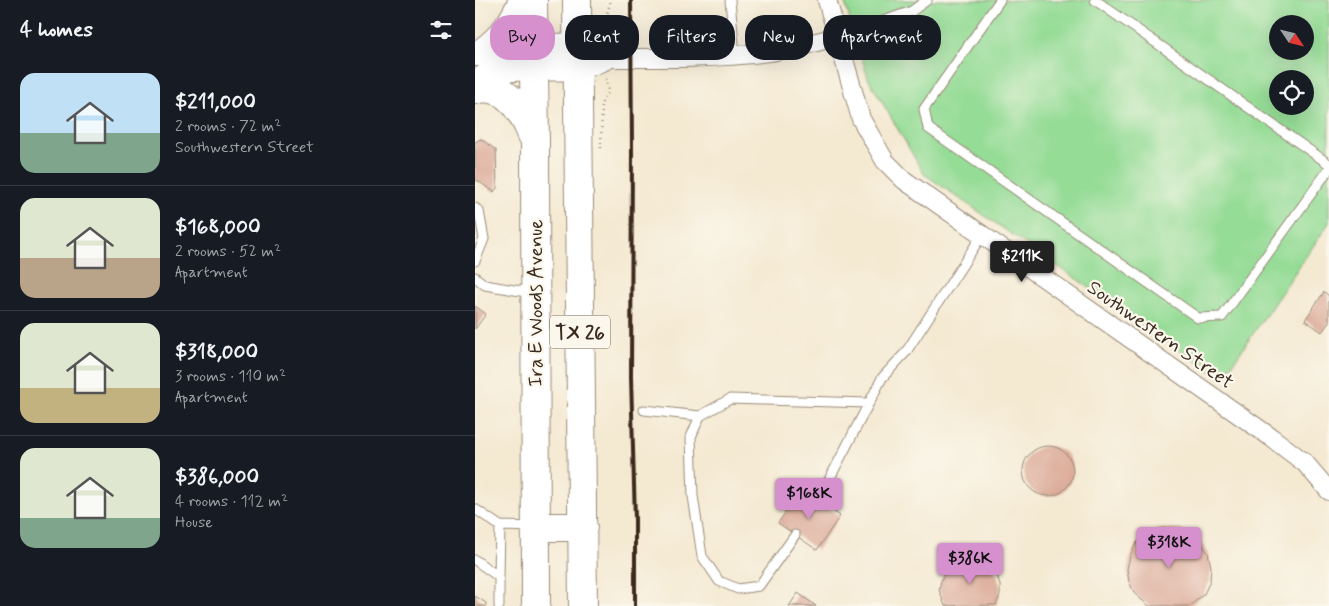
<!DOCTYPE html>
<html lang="en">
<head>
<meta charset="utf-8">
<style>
	body { margin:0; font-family:Mynerve,sans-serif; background:#242831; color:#f1f3f6; height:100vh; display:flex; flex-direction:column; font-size:19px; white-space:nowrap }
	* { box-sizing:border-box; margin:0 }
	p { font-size:16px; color:#9ea1a6 }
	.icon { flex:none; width:28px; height:28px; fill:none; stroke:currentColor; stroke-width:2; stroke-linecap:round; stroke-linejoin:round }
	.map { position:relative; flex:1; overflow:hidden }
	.drawer { display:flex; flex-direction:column; background:#171b24; width:475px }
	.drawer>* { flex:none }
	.top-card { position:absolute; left:15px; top:15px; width:475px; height:45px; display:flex; gap:10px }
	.needle { width:32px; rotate:125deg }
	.tools { position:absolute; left:794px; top:15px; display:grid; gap:10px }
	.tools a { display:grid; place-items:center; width:45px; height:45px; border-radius:50%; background:#171b24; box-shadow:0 5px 20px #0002; font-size:25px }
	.price { position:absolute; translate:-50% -42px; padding:0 11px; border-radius:5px; background:#d690ce; color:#111; font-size:16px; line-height:32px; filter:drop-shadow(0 1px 2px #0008) }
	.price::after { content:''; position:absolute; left:50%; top:30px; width:15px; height:11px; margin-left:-8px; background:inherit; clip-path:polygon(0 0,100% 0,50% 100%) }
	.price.selected { background:#222; color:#fff }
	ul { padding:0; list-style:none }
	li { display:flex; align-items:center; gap:15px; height:125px; padding:0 20px }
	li+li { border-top:1px solid #363941 }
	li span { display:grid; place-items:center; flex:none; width:140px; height:100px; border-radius:15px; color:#555 }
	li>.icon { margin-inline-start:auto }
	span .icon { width:60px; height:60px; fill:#fffc; stroke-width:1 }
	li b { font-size:21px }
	h2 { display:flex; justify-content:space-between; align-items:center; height:60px; padding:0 20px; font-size:21px }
	.pill { padding:0 18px; border-radius:20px; background:#171b24; box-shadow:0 5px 20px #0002; font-size:18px; line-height:45px }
	.pill.selected { background:#d690ce; color:#111 }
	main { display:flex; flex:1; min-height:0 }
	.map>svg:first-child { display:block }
	.grass { fill:#95dc96; stroke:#68835a; fill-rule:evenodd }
	.building { fill:#d9a492 }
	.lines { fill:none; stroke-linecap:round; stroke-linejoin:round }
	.lane-casing { stroke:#988a78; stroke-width:11 }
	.street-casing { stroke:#988a78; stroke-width:20 }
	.secondary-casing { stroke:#988a78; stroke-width:26 }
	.primary-casing { stroke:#988a78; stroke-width:30 }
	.path { stroke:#988a78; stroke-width:2.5; stroke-dasharray:1 4; stroke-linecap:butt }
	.lane { stroke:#fff; stroke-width:9 }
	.street { stroke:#fff; stroke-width:18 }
	.secondary { stroke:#fff; stroke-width:24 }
	.primary { stroke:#fff; stroke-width:28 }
	.rail { stroke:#3b2a1e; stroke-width:4 }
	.labels { text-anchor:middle; stroke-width:4.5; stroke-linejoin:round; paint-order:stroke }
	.shield { fill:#fbf7ec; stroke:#75685c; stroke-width:1 }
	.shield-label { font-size:19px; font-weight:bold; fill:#3b2a1e }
	.street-label { font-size:20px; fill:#3b2a1e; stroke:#fbf7ec }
</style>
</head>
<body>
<main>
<section class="drawer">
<h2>4 homes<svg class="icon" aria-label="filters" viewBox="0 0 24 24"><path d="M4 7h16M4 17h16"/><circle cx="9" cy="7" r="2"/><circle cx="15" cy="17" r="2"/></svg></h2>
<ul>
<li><span style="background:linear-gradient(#bfe0f5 60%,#7fa58c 0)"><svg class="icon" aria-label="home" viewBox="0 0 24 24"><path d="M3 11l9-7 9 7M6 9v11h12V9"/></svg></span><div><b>$211,000</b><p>2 rooms · 72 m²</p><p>Southwestern Street</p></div></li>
<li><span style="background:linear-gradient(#dfe7d0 60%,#b9a48a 0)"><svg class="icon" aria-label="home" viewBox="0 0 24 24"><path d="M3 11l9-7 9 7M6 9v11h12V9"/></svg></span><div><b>$168,000</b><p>2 rooms · 52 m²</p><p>Apartment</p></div></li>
<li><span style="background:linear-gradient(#dfe7d0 65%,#c2b280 0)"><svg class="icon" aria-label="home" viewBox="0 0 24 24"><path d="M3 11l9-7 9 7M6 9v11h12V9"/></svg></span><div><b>$318,000</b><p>3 rooms · 110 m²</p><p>Apartment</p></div></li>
<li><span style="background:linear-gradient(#dfe7d0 70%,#7fa58c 0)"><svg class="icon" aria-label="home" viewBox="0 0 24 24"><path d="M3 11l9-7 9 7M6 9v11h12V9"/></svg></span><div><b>$386,000</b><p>4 rooms · 112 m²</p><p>House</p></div></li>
</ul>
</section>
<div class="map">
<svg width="854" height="606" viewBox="0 0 854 606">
	<rect width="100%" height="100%" fill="#fbf7ec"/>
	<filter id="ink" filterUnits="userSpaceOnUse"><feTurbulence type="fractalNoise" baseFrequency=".02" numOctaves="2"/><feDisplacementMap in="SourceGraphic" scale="10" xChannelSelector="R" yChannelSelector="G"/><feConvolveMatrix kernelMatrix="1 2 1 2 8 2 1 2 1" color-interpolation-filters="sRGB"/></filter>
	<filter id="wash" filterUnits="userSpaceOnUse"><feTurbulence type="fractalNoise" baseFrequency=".0096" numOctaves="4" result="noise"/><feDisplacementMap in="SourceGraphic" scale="20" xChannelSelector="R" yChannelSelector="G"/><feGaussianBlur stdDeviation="1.12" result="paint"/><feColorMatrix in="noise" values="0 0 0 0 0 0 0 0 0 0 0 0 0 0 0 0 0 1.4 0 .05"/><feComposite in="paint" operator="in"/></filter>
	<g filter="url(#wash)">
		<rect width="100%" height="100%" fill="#f4e9d1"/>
		<!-- grass -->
		<path class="grass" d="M369,0H854V223L747,379L449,174L393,78ZM802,24H830V51H802ZM802,79H830V106H802Z"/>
		<g id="blocks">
			<!-- building -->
			<path class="building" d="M6,139L21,150L22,188L19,192L0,179V142Z
				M849,292L854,296V322L847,332L830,320Z
				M0,306L11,314L0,329Z
				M548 471a25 25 0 1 1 50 0a25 25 0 1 1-50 0Z
				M327,489L365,516L342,550L303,523Z
				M700,528L714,532L725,541L733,553L736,567L735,581L729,594L715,606H674L660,594L654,582L652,569L655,556L661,544L672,534L685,529Z
				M497,559L507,561L516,567L522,575L525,585V595L521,605L470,606L464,590L466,581L470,572L477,564L487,560Z
				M323,593L341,606H314Z
				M0,596L11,603V606H0Z"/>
		</g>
	</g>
	<g filter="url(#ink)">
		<use href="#blocks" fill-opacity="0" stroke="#988a78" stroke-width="1"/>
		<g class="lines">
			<defs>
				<path id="lane" d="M255,0L260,56
					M525,0L449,109L453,128L723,318L747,317L854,169
					M620,0L854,164
					M362,37L437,11L452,0
					M0,208L4,211L9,239L0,261
					M0,277L10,285L57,293
					M169,410L225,416
					M343,501L407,378L431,352L507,235
					M0,509L25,526L58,527
					M320,535L284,586L263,589L244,581L227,556L218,496L216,437L225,416L255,399L393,403
					M0,560L24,577L25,526
					M24,577V606"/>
				<path id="street" d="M352,0L386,119L410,161L429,180L797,438L830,463L854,491
					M129,58C184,58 240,59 294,52C317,49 340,42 362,37"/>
				<path id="secondary" d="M3,54L9,51L26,48L102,45L119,53
					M0,84C25,59 72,73 103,67C112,66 121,61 129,58"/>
				<path id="primary" d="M58,0L60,141L61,606
					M102,0L108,606
					M9,51C28,37 39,21 48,0
					M0,90C31,81 47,111 57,135
					M60,527H108"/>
			</defs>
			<!-- lane casing -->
			<use href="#lane" class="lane-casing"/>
			<!-- street casing -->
			<use href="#street" class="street-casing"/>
			<!-- secondary casing -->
			<use href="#secondary" class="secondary-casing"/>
			<!-- primary casing -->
			<use href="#primary" class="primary-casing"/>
			<!-- path -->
			<path class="path" d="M128,37V28L136,0
				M126,148L127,103L133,92L131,78"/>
			<!-- lane -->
			<use href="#lane" class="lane"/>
			<!-- street -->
			<use href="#street" class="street"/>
			<!-- secondary -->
			<use href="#secondary" class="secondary"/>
			<!-- primary -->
			<use href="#primary" class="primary"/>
			<!-- rail -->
			<path class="rail" d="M156,0L157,152L156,377L160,520V606"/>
		</g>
	</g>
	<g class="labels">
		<!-- shield labels -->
		<rect class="shield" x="75" y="315.5" width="60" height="33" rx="4"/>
		<g class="shield-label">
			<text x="105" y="339">TX 26</text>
		</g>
		<!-- street labels -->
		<g class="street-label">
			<text transform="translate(60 303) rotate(-90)" y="7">Ira E Woods Avenue</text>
			<text transform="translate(686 334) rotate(35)" y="7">Southwestern Street</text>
		</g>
	</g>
</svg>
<div class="tools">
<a><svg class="needle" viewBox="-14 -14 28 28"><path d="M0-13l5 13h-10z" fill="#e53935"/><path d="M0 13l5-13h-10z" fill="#9ea1a6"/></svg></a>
<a><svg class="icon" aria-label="locate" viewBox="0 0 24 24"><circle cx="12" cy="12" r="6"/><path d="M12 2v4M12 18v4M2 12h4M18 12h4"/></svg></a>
</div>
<b class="price selected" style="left:547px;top:283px">$211K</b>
<b class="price" style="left:334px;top:520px">$168K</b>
<b class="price" style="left:694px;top:569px">$318K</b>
<b class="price" style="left:495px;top:585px">$386K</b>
<div class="top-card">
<a class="pill selected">Buy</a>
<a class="pill">Rent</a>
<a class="pill">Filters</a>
<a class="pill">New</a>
<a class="pill">Apartment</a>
</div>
</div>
</main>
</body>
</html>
